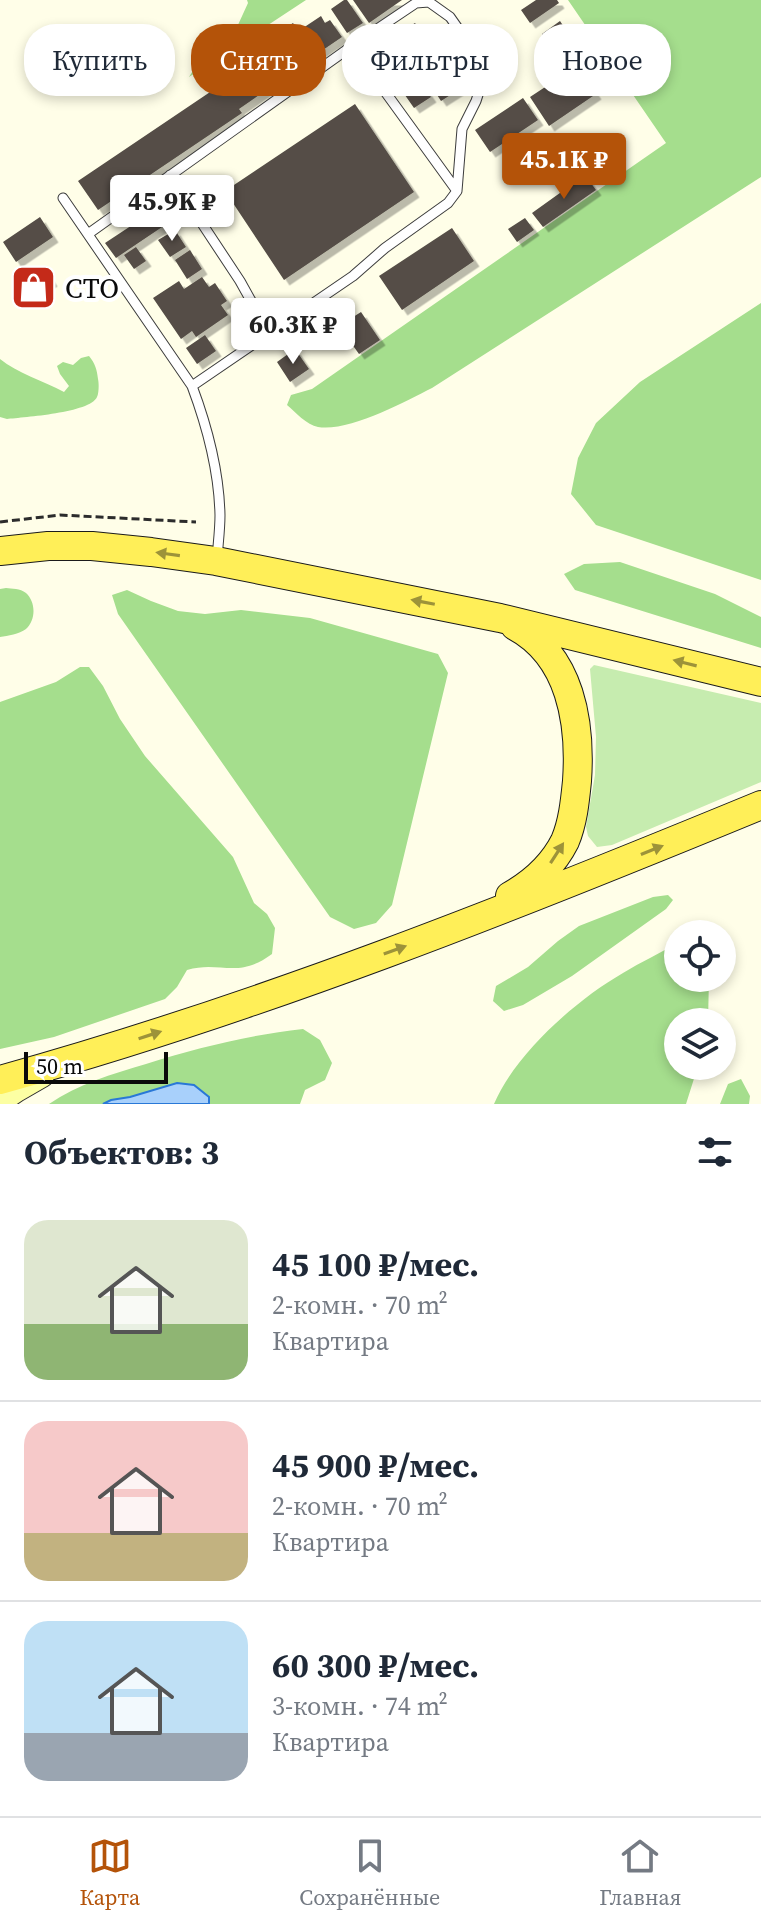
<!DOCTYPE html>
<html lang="ru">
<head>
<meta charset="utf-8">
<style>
	body { margin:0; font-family:"Source Serif 4",serif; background:#f6f6f7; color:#1f2937; height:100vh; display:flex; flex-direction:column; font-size:30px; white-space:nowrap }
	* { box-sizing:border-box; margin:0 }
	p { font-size:26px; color:#747a83 }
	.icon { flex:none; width:44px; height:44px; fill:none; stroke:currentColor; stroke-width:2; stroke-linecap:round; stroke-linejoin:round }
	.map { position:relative; height:1104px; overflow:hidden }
	.panel { display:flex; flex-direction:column; background:#fff; flex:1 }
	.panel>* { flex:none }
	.banner { position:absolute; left:24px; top:24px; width:714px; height:72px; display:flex; gap:16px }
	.buttons { position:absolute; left:664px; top:920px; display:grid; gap:16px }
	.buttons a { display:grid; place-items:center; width:72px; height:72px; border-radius:50%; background:#fff; box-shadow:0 4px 12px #0003; font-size:40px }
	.scale { position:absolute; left:24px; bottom:20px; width:144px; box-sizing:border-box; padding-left:8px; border:4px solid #0a0a0a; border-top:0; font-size:22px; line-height:28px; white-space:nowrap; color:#0a0a0a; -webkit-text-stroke:6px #fff; paint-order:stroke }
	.price { position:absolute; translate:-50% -68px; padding:0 18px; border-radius:8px; background:#fff; color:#222; font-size:26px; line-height:52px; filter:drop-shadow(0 2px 4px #0008) }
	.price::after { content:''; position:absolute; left:50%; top:48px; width:24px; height:18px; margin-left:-12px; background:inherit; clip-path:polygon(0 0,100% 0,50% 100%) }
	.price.active { background:#b45309; color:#fff }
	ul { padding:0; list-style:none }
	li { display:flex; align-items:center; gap:24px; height:200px; padding:0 24px }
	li+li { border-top:2px solid #e0e1e3 }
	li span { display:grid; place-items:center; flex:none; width:224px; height:160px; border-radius:24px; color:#555 }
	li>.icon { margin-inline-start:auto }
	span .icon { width:96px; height:96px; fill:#fffc; stroke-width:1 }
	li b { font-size:34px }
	h2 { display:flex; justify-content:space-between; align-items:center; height:96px; padding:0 24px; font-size:34px }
	.tag { padding:0 28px; border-radius:32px; background:#fff; box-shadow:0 4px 12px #0003; font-size:28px; line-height:72px }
	.tag.active { background:#b45309; color:#fff }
	.dock { display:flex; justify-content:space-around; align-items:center; height:112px; border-top:2px solid #e0e1e3; background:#fff; font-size:22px; color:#747a83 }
	.dock a { display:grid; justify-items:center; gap:4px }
	.dock .active { color:#b45309 }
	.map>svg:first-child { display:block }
	.green { fill:#c6ecaf }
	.forest { fill:#a5de8d }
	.water { fill:#a8d0fb; stroke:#2978d7; stroke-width:2 }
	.building { fill:#544d46; filter:url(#shadow) }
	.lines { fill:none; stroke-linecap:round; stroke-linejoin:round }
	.lane-casing { stroke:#3d3d3d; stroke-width:11 }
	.secondary-casing { stroke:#2c2c2c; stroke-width:26 }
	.primary-casing { stroke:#1b1b1b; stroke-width:30 }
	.path { stroke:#2c2c2c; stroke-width:3; stroke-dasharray:8 4; stroke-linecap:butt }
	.lane { stroke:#fff; stroke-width:9 }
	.secondary { stroke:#fcffa3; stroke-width:24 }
	.primary { stroke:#ffef58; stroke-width:28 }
	.oneway { fill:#9d9339 }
	.labels { text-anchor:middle; stroke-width:8; stroke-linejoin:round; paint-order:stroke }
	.poi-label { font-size:28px; fill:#0a0a0a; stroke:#fff; text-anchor:start }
</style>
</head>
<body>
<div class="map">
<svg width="761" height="1104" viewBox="0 0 761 1104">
	<defs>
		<filter id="shadow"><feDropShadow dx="5.5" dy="5.5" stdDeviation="0" flood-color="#0004"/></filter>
	</defs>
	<rect width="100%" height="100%" fill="#fffee8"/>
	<!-- green -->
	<path class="green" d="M594,665L761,703V782L612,845L597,847L588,836L586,827L595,775L596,737L590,669Z"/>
	<!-- forest -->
	<path class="forest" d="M247,0H306L189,77L199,61L232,38L248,3Z
		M568,0H761V177L432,388C404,402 349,432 318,427C307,425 295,412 287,405L291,395L312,389L666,143Z
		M761,303V580L596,525L571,494L578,458L596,423L640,382Z
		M89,356C95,363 97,370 98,379C99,383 99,393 97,397C90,413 24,417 7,419L0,417V359C17,373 44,381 64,392L69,386L60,374L57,366L63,362L73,365L81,358Z
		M620,562L715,594L761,617V648L575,590L564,574L584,564Z
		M6,588C12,589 20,588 26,593C36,602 36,620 26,629C19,634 8,636 0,637V589Z
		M127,590L151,601L178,611L205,614L241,610L310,618L438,654L448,673L392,905L376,923L354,929L330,917L118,614L112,595Z
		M80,667H89L103,686L120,719L145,756L233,857L254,903L267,914L275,928L272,954C237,980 220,960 187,970L177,987L165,999L54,1037L0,1049V702L56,682Z
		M668,895L673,900L666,909L572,976L523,1005L504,1011L493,1001L496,986L528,967L558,941L579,926L653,897Z
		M678,943V978H709L708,1022H678V1066H698L686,1104H494C515,1054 576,1000 623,973C641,962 660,953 678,943Z
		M303,1029L320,1040L332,1063L325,1080L305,1090L300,1104H209V1097L177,1083L130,1097L112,1100L103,1104H49C78,1084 112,1074 146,1064C197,1048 249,1035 303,1029Z
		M741,1079L750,1096L749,1104H720L728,1084Z"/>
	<!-- water -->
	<path class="water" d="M177,1083L194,1085L209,1097V1104H103L111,1100L130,1097Z"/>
	<!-- building -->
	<path class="building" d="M344,0H347L363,23L347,33L331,9Z
		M353,0H402L369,23Z
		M536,0H557L559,3L530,23L521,10Z
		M321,16L325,23L330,20L342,37L320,52L303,28Z
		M560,21L568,33L550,45L542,34Z
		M293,23L320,63L276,92L272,86L239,109L242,113L98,210L78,181L222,84L219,79L252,56L249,52Z
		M415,23L428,42L432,39L463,87L441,101L413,58L410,60L394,36Z
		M584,34L595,51L561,74L550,57Z
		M577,66L596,94L549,126L530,97Z
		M417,77L431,97L414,108L400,88Z
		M523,98L538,120L490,152L475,130Z
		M355,104L414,192L284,280L225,191Z
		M585,175L596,190L543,227L532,213Z
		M158,208L168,223L116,258L105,243Z
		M40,217L53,237L16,262L3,242Z
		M525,218L534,230L517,242L508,229Z
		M452,228L474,261L402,310L379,276Z
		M175,230L186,247L170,257L158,240Z
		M136,247L146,261L134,269L124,255Z
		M190,250L202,269L187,279L175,260Z
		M43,266L52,281L31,295L21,281Z
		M202,277L209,287L215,283L227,301L221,305L228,315L196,337L192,331L181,339L153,298L179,281L184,289Z
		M361,312L380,340L359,354L339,326Z
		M205,335L216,351L197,364L186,348Z
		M295,349L309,369L290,382L277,362Z"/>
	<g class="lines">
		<defs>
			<path id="lane" d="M170,175L240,281L269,333
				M63,198L192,386C207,426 219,472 220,515C220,530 218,544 217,559
				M88,234L352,46
				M192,386L353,276L385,248L448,203L457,191L462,129L476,101L484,76L481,61L450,17L429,2L416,3L352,46L457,191"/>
			<path id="secondary" d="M0,1101L16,1090L42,1075"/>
			<path id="primary" d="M0,551L48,546H92L151,552L216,561L500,618L761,682
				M510,896C533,883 553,865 565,841C573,822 575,801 577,781C581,723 571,656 515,626
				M0,1080C260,1008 511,908 761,805"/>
		</defs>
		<!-- lane casing -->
		<use href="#lane" class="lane-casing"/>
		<!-- secondary casing -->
		<use href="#secondary" class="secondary-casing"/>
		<!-- primary casing -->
		<use href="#primary" class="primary-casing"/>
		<!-- path -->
		<path class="path" d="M0,522L60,515L196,522"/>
		<!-- lane -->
		<use href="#lane" class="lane"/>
		<!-- secondary -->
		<use href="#secondary" class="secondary"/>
		<!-- primary -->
		<use href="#primary" class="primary"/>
	</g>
	<!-- one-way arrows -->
	<defs><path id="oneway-solid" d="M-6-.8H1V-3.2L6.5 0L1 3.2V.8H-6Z" transform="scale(2)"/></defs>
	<g class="oneway">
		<use href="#oneway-solid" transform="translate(168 554) rotate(-172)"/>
		<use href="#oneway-solid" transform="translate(423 602) rotate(-169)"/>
		<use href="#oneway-solid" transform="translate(685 663) rotate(-166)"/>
		<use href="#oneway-solid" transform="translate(652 850) rotate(-22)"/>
		<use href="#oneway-solid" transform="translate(557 853) rotate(-57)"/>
		<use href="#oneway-solid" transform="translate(395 950) rotate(-20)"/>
		<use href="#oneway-solid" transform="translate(150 1035) rotate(-18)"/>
	</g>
	<!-- icons -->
	<defs>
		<symbol id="shop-square" viewBox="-11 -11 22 22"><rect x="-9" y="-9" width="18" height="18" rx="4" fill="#c42a19" stroke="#fff"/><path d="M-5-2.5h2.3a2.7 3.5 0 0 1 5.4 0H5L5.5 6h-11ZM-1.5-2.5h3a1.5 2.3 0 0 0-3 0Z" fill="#fff"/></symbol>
	</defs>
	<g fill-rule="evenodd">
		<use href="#shop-square" x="8" y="262" width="51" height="51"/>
	</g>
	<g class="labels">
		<!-- poi labels -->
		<g class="poi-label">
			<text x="65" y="298">СТО</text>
		</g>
	</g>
</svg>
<div class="buttons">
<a><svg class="icon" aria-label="locate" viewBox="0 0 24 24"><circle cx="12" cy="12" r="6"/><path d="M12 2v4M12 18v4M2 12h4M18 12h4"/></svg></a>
<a><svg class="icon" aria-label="layers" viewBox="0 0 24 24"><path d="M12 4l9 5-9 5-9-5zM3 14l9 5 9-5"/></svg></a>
</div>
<div class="scale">50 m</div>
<b class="price active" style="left:564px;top:201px">45.1K ₽</b>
<b class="price" style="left:172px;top:243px">45.9K ₽</b>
<b class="price" style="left:293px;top:366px">60.3K ₽</b>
<div class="banner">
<a class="tag">Купить</a>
<a class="tag active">Снять</a>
<a class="tag">Фильтры</a>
<a class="tag">Новое</a>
</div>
</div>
<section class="panel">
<h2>Объектов: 3<svg class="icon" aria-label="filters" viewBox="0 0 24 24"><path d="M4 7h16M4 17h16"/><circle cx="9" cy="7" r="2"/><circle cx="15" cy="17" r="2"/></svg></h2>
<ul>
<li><span style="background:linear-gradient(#dfe7d0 65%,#8fb573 0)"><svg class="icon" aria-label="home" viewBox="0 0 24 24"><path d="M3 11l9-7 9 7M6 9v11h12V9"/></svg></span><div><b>45 100 ₽/мес.</b><p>2-комн. · 70 m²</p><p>Квартира</p></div></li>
<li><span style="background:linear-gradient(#f6c9c9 70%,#c2b280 0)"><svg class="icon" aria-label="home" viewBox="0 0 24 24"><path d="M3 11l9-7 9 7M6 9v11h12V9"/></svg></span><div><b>45 900 ₽/мес.</b><p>2-комн. · 70 m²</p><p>Квартира</p></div></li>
<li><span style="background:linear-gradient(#bfe0f5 70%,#9aa5b1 0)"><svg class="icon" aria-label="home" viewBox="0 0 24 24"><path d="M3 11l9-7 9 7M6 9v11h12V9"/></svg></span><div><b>60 300 ₽/мес.</b><p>3-комн. · 74 m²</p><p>Квартира</p></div></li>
</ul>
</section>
<nav class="dock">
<a class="active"><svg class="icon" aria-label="map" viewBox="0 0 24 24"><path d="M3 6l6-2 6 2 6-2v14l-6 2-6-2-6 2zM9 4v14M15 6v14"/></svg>Карта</a>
<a><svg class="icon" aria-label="saved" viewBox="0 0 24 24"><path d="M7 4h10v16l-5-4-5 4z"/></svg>Сохранённые</a>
<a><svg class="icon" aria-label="home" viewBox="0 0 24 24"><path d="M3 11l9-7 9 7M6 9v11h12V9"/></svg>Главная</a>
</nav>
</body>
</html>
